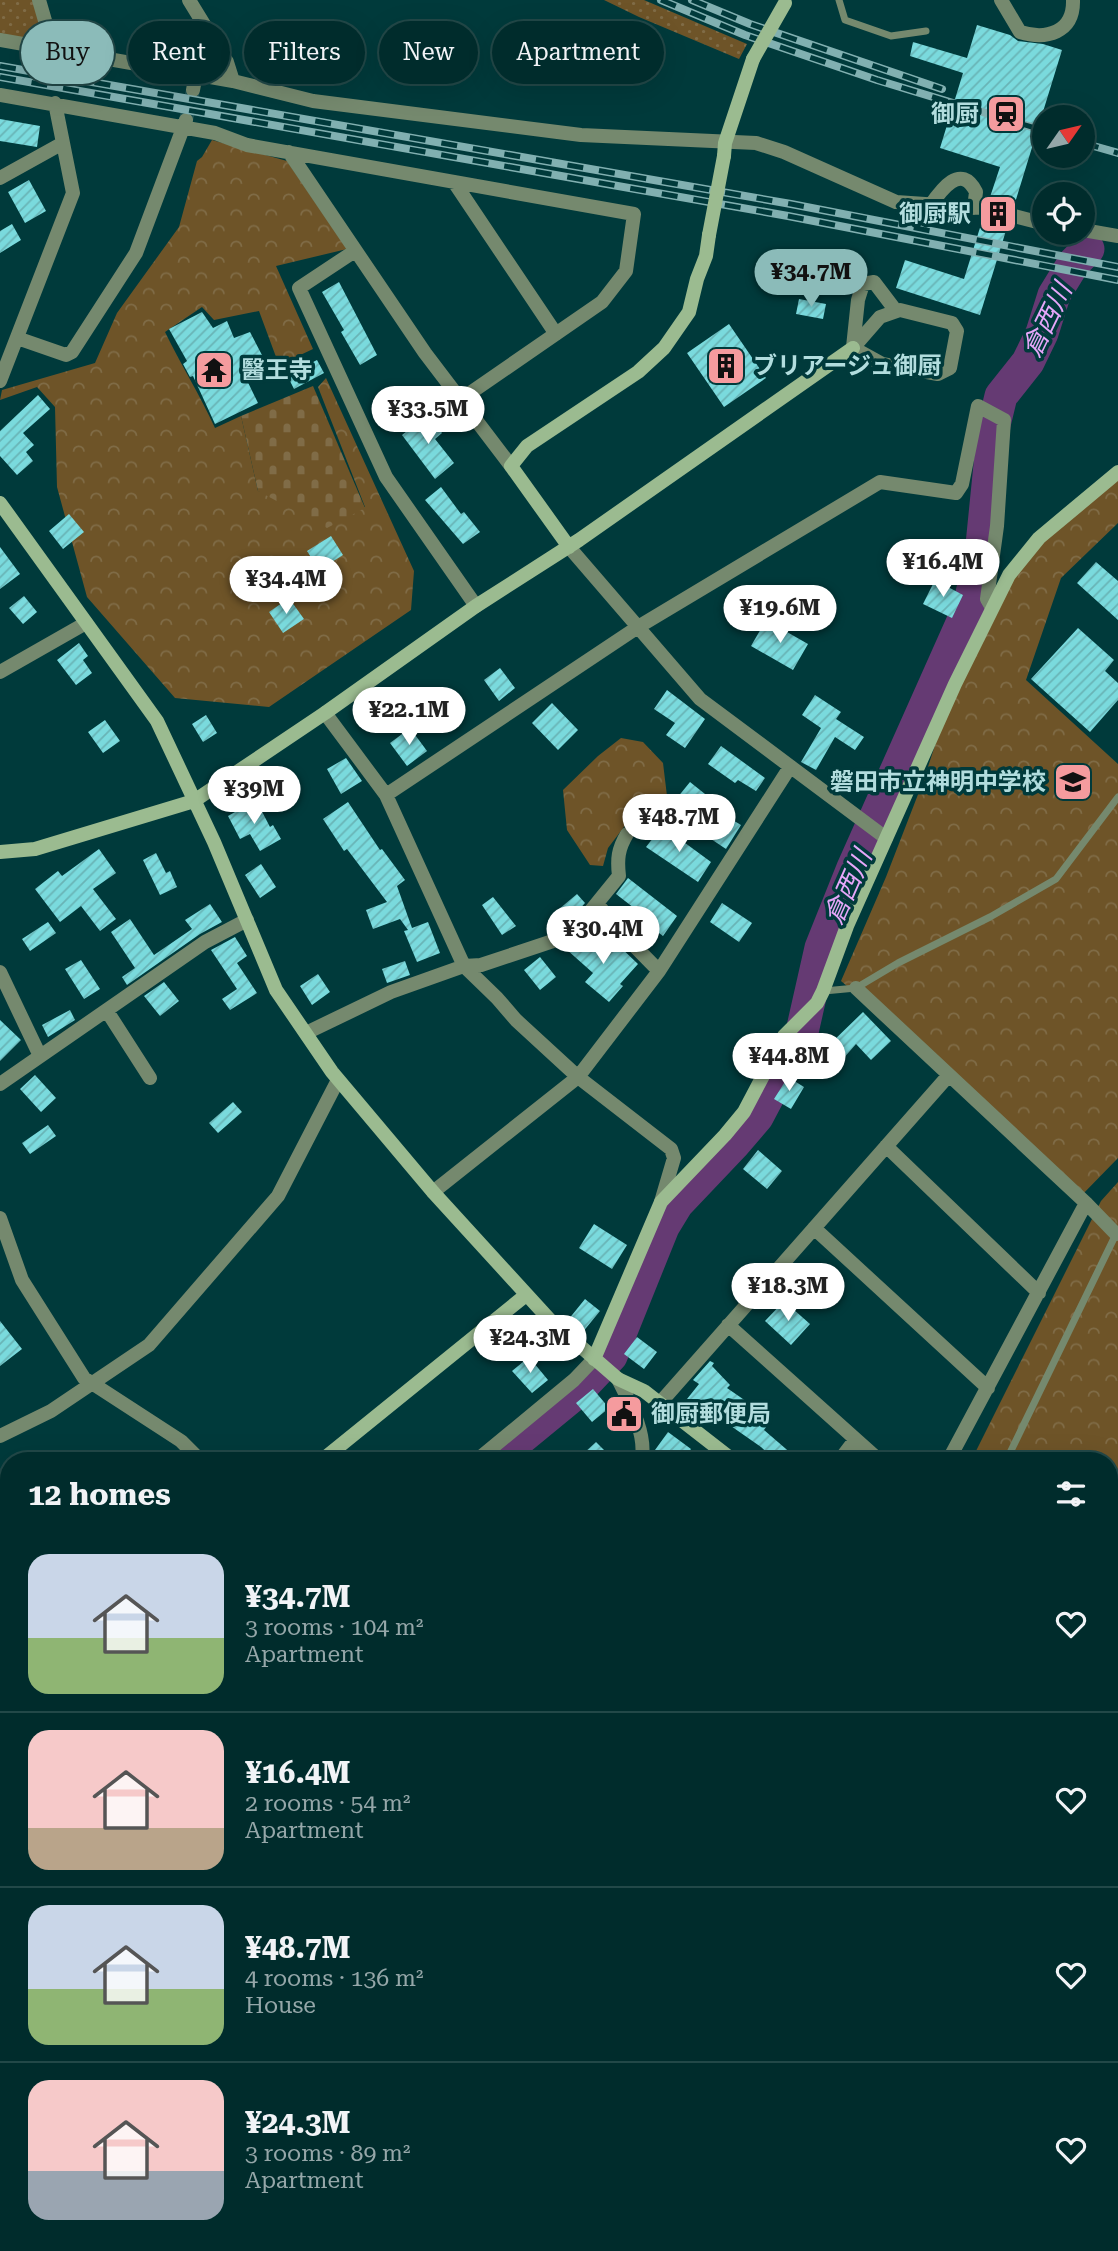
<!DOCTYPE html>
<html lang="en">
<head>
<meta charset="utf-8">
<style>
	body { margin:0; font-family:"Roboto Serif","Noto Sans JP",serif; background:#0e3838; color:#f1f3f6; height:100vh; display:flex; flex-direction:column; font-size:26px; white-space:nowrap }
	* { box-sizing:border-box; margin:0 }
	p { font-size:23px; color:#95a7a9 }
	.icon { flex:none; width:38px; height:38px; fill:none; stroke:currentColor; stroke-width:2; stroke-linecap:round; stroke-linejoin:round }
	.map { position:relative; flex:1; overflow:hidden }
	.drawer { position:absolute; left:0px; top:1452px; width:1118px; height:800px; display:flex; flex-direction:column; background:#002c2c; border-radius:28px 28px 0 0; box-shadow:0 7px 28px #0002,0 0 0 2px #224848 }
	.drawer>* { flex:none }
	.hud { position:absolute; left:21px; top:21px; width:700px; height:63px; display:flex; gap:14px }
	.needle { width:46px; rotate:56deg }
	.buttons { position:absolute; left:1032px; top:105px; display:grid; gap:14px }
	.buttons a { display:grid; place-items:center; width:63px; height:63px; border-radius:50%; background:#002c2c; box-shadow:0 7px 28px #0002,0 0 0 2px #224848; font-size:35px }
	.price { position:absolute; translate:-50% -60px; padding:0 16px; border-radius:24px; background:#fff; color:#222; font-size:23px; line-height:46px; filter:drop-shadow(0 2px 4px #0008) }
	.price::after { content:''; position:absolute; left:50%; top:42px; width:21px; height:16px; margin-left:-10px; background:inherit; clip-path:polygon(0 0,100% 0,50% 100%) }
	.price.current { background:#8bbbb9; color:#111 }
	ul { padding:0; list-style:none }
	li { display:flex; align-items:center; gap:21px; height:175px; padding:0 28px }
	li+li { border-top:2px solid #224848 }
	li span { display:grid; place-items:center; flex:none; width:196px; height:140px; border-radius:21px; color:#555 }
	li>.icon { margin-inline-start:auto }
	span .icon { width:84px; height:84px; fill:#fffc; stroke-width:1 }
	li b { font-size:30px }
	h2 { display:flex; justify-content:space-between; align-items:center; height:84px; padding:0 28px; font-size:30px }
	.pill { padding:0 24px; border-radius:32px; background:#002c2c; box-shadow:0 7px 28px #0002,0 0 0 2px #224848; font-size:24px; line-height:63px }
	.pill.current { background:#8bbbb9; color:#111 }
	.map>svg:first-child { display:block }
	.grass { fill:url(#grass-dots) }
	.forest { fill:url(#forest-crowns) }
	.cemetery { fill:url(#cemetery-stones) }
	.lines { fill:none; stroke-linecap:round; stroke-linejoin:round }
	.river { stroke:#653a73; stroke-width:33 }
	.building { fill:url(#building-hatch) }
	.street-tunnel { stroke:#1b5253; stroke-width:14; stroke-dasharray:14 7; stroke-linecap:butt }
	.lane { stroke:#75896e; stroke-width:7 }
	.street { stroke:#75896e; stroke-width:14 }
	.secondary { stroke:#9bbb90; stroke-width:14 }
	.rail-casing { stroke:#81b0b1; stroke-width:8 }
	.rail { stroke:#003a3b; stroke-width:5; stroke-dasharray:16; stroke-linecap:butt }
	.secondary-bridge { stroke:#9bbb90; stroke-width:14 }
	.labels { text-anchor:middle; stroke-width:7; stroke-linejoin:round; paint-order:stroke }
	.poi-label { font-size:24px; font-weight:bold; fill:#b2ddde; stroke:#003a3b; text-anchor:end }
	.water-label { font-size:26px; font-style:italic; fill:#e6a7fa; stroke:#003a3b }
</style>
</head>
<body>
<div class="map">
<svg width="1118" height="2251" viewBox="0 0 1118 2251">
	<defs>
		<pattern id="grass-dots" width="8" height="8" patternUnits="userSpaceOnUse" patternTransform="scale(1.75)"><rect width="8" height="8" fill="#6e5428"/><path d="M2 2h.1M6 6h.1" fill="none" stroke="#806c47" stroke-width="1.8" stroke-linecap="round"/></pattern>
		<pattern id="forest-crowns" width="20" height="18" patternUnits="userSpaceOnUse" patternTransform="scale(1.75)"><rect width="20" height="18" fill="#6e5428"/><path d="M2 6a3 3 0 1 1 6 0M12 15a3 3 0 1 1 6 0" fill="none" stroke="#806c47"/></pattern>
		<pattern id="cemetery-stones" width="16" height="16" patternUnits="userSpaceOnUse" patternTransform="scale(1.75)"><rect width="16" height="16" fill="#6e5428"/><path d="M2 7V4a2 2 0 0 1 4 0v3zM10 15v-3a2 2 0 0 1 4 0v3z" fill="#806c47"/></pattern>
		<pattern id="building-hatch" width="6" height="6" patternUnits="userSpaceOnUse" patternTransform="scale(1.75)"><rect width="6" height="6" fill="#7adadd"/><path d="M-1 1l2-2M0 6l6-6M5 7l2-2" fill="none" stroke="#69b4b6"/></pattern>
	</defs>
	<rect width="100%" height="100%" fill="#003a3b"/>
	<!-- grass -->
	<path class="grass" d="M0,0H45L53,48L0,40Z
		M604,0H644L747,44L739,59L639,17Z
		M9,1486V1558L0,1563V1490Z"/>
	<!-- forest -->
	<path class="forest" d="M212,140L287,161L347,249L276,266L313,349L279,365L259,311L214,320L202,307L165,332C181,365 200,395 215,428L241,416L258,491L365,507L318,387L326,378L414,571L411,610L269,707L175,698L87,597L57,487L55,407L37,387L0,400L2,390L95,363L117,313L179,227L197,161L202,157Z
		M1118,476V523L1061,578L1026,680L1118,764V1158L1080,1197L921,1049L841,981L886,877L924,779L955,684L1016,575L1045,538Z
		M621,738L643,742L663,763L667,796L654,825L630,819L608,848L603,866L590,865L567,830L563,790L598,756Z
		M1118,1182V1563L1110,1556V1461H971L1101,1201Z"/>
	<!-- cemetery -->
	<path class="cemetery" d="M313,386L365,508L327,528L258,491L241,416Z"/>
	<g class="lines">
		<!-- river -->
		<path class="river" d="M493,1461L577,1392L611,1356L663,1227L677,1204L733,1145L757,1117L802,1032L821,948L853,868L968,610L981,555L994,425L1001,396L1028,362L1042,333L1054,295L1073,264L1088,249
			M0,1521L9,1516"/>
	</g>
	<!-- building -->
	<path class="building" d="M977,25L1010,35L1018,41L1043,44L1062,50L1014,206L989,200L1000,167L940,148L963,73L910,56L913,42L967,58Z
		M0,119L40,126L37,147L0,141Z
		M29,180L46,211L25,223L8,192Z
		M983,218L1008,224L980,315L896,288L905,260L964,279Z
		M12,224L21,240L0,253V231Z
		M339,282L377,355L360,365L341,332L344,330L322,292Z
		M799,299L826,304L823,319L796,314Z
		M202,312L213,328L227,321L234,338L250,332L263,357L241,368L258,403L215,424L193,376L190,377L183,364L187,361L169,329Z
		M729,324L766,378L724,407L687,353Z
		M317,360L324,373L294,389L287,375Z
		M38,395L50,409L23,433L34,445L26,452L33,461L17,475L0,456V431Z
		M428,415L442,433L435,439L454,463L435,479L402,435Z
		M441,487L461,514L464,512L480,532L463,544L425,500Z
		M69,514L84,532L63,549L49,531Z
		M331,536L343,555L319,570L307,551Z
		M0,547L20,574L0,589Z
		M1096,562L1118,581V620L1077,583Z
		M935,580L963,595L952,618L923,604Z
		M24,596L37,612L23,624L9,608Z
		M289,598L304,619L283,633L269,612Z
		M766,620L808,644L793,670L751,646Z
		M1078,628L1114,660L1105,671L1118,683V700L1090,732L1031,679Z
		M79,643L88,656L83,660L92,673L76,685L57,660Z
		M500,668L515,688L499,701L484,680Z
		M667,690L705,719L685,748L666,735L675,723L654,709Z
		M815,695L841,712L836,719L864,737L855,750L835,737L816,770L801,762L821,728L802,715Z
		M552,703L578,730L558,750L532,723Z
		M206,715L217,733L203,742L192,724Z
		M105,720L120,741L103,753L88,732Z
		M410,728L427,751L407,766L390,743Z
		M721,746L765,778L756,791L738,780L735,783L708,764Z
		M346,758L362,781L341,794L327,769Z
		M690,782L715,802L711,807L741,825L726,849L711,839L718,829L677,798Z
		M256,800L270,827L273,825L281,839L260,851L250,834L240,839L228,816Z
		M348,802L380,850L382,849L405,880L397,886L412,928L428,922L440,953L417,962L404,931L408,930L400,919L373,929L366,910L387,902L347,849L344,851L323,819Z
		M662,826L711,862L698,882L646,847Z
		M99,849L116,873L93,889L116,919L100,931L81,906L60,922L35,889L58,871L62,876Z
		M156,853L166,873L170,871L177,887L160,895L143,860Z
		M261,864L276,887L260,898L245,875Z
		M628,878L677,916L663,936L640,919L643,915L616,894Z
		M577,894L585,903L568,922L558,910Z
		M493,897L516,926L502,935L482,905Z
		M722,903L752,923L739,942L710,922Z
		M210,904L222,922L200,934L127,985L122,977L135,968L111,932L130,919L154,955L192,929L185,920Z
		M48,922L56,933L30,951L22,939Z
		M585,933L606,953L616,943L638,964L620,984L623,986L609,1002L585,982L593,973L566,949Z
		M235,937L247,956L237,963L257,993L230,1010L222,999L237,989L211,950Z
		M540,957L556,977L540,990L524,970Z
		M81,960L100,989L84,999L65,969Z
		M405,961L410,975L387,983L382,969Z
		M318,974L330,992L312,1005L300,986Z
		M164,982L179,1001L160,1016L144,996Z
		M70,1010L75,1020L48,1037L42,1025Z
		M863,1012L891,1041L871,1060L856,1044L828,1076L803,1054L818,1037L828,1046Z
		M0,1020L21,1040L0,1061Z
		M35,1075L56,1098L41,1112L20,1089Z
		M788,1077L804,1087L791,1109L774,1099Z
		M233,1102L242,1112L218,1133L209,1123Z
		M48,1125L56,1136L30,1154L22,1143Z
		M758,1150L782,1171L767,1189L743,1169Z
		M594,1224L627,1245L612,1269L579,1248Z
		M585,1299L600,1311L582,1333L568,1320Z
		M784,1301L810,1324L791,1345L765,1321Z
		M0,1321L22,1349L0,1366Z
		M637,1337L657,1352L644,1369L624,1354Z
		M529,1357L548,1380L532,1393L512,1371Z
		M710,1361L714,1363L712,1366L730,1385L727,1388L772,1419L764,1430L800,1461H777L761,1447L708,1410L701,1419L683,1404L699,1384L693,1380Z
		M593,1389L609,1408L592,1422L576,1403Z
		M668,1432L691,1449L682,1461H670L655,1450Z
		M596,1442L615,1461H592L584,1453Z"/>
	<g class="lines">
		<!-- street-tunnel -->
		<path class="street-tunnel" d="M186,120L193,90"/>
		<!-- lane -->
		<path class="lane" d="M839,0L845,20L891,36L926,31
			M824,991L856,988L898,963L990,917L1056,879L1118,797
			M1006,1461L1116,1234"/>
		<!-- street -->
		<path class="street" d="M39,0L53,48
			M189,0L227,62L233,81
			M1001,0L1020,32C1046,40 1074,33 1073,0
			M0,40L233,81L313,101L581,135L756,143L784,152L896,202L983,208L1045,224
			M193,90L196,74
			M0,95L215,133L247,145L634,214L626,271L602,302L460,400
			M289,152L425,353L511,466
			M0,178L63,143
			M454,182L556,334
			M930,206C941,190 961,162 976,192L974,208
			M1083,230L1118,236
			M355,251L299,288L386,477L476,606
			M900,310L952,323L957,331L950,368L938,374L882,364L853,348L880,317Z
			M17,338L66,355L72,352L136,253L186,120
			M853,347L858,300L863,284L874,282L896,311
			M0,381L73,193L55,103
			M569,547L700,699L886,838
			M0,672L86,623
			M325,713L386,795L464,966L497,998L516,1020L578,1077L671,1149L674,1158L661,1202
			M386,795L638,627L880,482L956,493L962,484L978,406L1004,420L997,526L987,599L991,606
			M597,903L612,923L659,971
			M0,972L40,1056
			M856,988L1086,1203L1116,1234
			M107,1011L150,1078
			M306,1033L391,992L464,966L481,965L559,939L576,929L619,876C617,859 618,849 627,834
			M0,1084L205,942L247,920
			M886,1146L1039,1293
			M433,1192L578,1077L659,971L790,767
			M0,1218L22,1280L84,1378L181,1441L201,1461
			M814,1228L988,1388
			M728,1325L880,1461
			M618,1379C629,1401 648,1436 641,1461
			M660,1403L949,1075
			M0,1436L51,1411L149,1345L278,1196L338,1080
			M476,1461L574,1380L594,1359
			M839,1461L855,1440
			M948,1461L1086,1203
			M1110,1721L1118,1725
			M1110,1890L1118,1888
			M1110,2039L1118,2033
			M0,2041L9,2033
			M1110,2232L1118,2246
			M128,2251L132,2244
			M847,2251L857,2244"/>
		<!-- secondary -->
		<path class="secondary" d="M724,156L725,143L753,59
			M0,503L157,721L214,842L276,990L332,1072L433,1192L549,1319L618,1379L644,1391L734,1461
			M569,547L511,466L527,446L638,372L664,348L689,312L697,279L706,256L709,235
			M0,852L35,849L194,801L325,713L476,606L579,540L853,348
			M594,1359L661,1202L725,1135L744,1112L784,1036L817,1003L823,991L847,926L955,684L1009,575L1039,538L1118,472
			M321,1461L526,1295
			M0,1721L9,1714
			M221,2251L234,2244"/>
		<defs>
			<path id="rail" d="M661,0L745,35L877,80L1045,131
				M692,0L750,24L942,89
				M0,66L791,204L1118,267
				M0,77L788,216L1118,280
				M1083,143L1118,153"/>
		</defs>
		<!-- rail casing -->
		<use href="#rail" class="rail-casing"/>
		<!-- rail -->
		<use href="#rail" class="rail"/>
		<!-- secondary-bridge -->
		<path class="secondary-bridge" d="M753,59L785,3
			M709,235L724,156"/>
	</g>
	<!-- icons -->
	<defs>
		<symbol id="station-square" viewBox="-11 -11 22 22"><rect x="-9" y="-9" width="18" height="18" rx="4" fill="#f59b9e" stroke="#003a3b"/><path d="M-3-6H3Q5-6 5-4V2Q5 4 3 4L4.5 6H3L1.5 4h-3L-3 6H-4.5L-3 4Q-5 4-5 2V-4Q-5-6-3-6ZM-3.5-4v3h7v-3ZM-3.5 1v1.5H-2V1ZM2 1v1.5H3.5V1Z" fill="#111"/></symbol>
		<symbol id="building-square" viewBox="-11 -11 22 22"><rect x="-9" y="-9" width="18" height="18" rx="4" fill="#f59b9e" stroke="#003a3b"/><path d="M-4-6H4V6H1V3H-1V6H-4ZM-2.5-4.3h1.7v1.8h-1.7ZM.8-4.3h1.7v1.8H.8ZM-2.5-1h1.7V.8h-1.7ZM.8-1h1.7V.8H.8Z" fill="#111"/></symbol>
		<symbol id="temple-square" viewBox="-11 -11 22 22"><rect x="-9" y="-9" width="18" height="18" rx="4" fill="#f59b9e" stroke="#003a3b"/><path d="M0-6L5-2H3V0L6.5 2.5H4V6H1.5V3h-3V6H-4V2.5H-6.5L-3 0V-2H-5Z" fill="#111"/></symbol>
		<symbol id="school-square" viewBox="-11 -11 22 22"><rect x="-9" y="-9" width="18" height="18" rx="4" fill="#f59b9e" stroke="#003a3b"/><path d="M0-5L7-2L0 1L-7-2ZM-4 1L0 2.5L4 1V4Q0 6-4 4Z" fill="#111"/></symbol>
		<symbol id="civic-square" viewBox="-11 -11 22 22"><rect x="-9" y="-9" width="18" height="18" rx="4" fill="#f59b9e" stroke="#003a3b"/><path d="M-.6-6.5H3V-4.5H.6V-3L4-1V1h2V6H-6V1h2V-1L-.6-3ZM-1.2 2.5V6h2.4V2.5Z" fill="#111"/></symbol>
	</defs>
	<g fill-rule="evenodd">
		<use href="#station-square" x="984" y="92" width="44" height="44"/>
		<use href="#building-square" x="976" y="192" width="44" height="44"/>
		<use href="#building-square" x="704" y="344" width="44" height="44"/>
		<use href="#temple-square" x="192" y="348" width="44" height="44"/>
		<use href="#school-square" x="1051" y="760" width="44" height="44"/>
		<use href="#civic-square" x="602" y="1392" width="44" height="44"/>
	</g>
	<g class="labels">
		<!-- poi labels -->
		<g class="poi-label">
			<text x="979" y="122">御厨</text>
			<text x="971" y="222">御厨駅</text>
			<text x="753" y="374" text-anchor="start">ブリアージュ御厨</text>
			<text x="241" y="378" text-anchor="start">醫王寺</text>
			<text x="1046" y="790">磐田市立神明中学校</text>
			<text x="651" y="1422" text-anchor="start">御厨郵便局</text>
		</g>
		<!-- water labels -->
		<g class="water-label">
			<text transform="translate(1047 320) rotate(-64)" y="9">倉西川</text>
			<text transform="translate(848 887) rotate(-66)" y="9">倉西川</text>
		</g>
	</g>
</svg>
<div class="buttons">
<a><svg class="needle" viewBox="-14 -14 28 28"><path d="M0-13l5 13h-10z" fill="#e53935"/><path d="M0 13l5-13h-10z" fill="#95a7a9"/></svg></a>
<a><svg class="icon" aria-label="locate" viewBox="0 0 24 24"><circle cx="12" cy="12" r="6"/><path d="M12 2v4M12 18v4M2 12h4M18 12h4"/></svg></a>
</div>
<b class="price current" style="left:811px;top:309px">¥34.7M</b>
<b class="price" style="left:428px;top:446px">¥33.5M</b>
<b class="price" style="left:943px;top:599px">¥16.4M</b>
<b class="price" style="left:286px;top:616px">¥34.4M</b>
<b class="price" style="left:780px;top:645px">¥19.6M</b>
<b class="price" style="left:409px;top:747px">¥22.1M</b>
<b class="price" style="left:254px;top:826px">¥39M</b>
<b class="price" style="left:679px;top:854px">¥48.7M</b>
<b class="price" style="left:603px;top:966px">¥30.4M</b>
<b class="price" style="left:789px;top:1093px">¥44.8M</b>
<b class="price" style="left:788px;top:1323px">¥18.3M</b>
<b class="price" style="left:530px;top:1375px">¥24.3M</b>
<div class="hud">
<a class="pill current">Buy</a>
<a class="pill">Rent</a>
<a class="pill">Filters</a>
<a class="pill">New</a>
<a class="pill">Apartment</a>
</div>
<section class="drawer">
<h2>12 homes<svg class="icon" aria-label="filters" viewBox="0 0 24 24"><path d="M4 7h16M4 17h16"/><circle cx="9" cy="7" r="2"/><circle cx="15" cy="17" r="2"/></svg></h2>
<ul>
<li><span style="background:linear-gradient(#c9d6e8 60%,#8fb573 0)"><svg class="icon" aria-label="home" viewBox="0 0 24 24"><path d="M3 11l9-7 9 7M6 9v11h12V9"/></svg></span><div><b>¥34.7M</b><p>3 rooms · 104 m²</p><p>Apartment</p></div><svg class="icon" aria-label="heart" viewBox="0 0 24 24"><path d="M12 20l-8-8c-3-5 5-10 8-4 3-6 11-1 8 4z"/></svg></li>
<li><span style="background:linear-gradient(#f6c9c9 70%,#b9a48a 0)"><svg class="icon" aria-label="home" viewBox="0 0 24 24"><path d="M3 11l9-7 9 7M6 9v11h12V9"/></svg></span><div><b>¥16.4M</b><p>2 rooms · 54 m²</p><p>Apartment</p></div><svg class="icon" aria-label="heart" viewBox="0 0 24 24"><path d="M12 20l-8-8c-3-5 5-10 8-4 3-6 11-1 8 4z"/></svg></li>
<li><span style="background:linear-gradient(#c9d6e8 60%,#8fb573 0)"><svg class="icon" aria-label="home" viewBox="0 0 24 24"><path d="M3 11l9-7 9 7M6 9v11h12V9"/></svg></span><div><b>¥48.7M</b><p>4 rooms · 136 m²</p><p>House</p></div><svg class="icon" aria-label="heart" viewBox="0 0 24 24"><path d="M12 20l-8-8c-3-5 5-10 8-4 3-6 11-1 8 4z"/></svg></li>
<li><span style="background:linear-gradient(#f6c9c9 65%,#9aa5b1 0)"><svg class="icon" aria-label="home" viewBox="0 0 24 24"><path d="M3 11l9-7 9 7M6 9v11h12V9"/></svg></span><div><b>¥24.3M</b><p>3 rooms · 89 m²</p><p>Apartment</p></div><svg class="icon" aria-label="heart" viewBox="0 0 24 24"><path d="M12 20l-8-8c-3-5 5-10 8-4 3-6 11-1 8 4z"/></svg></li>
</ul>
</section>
</div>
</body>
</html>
